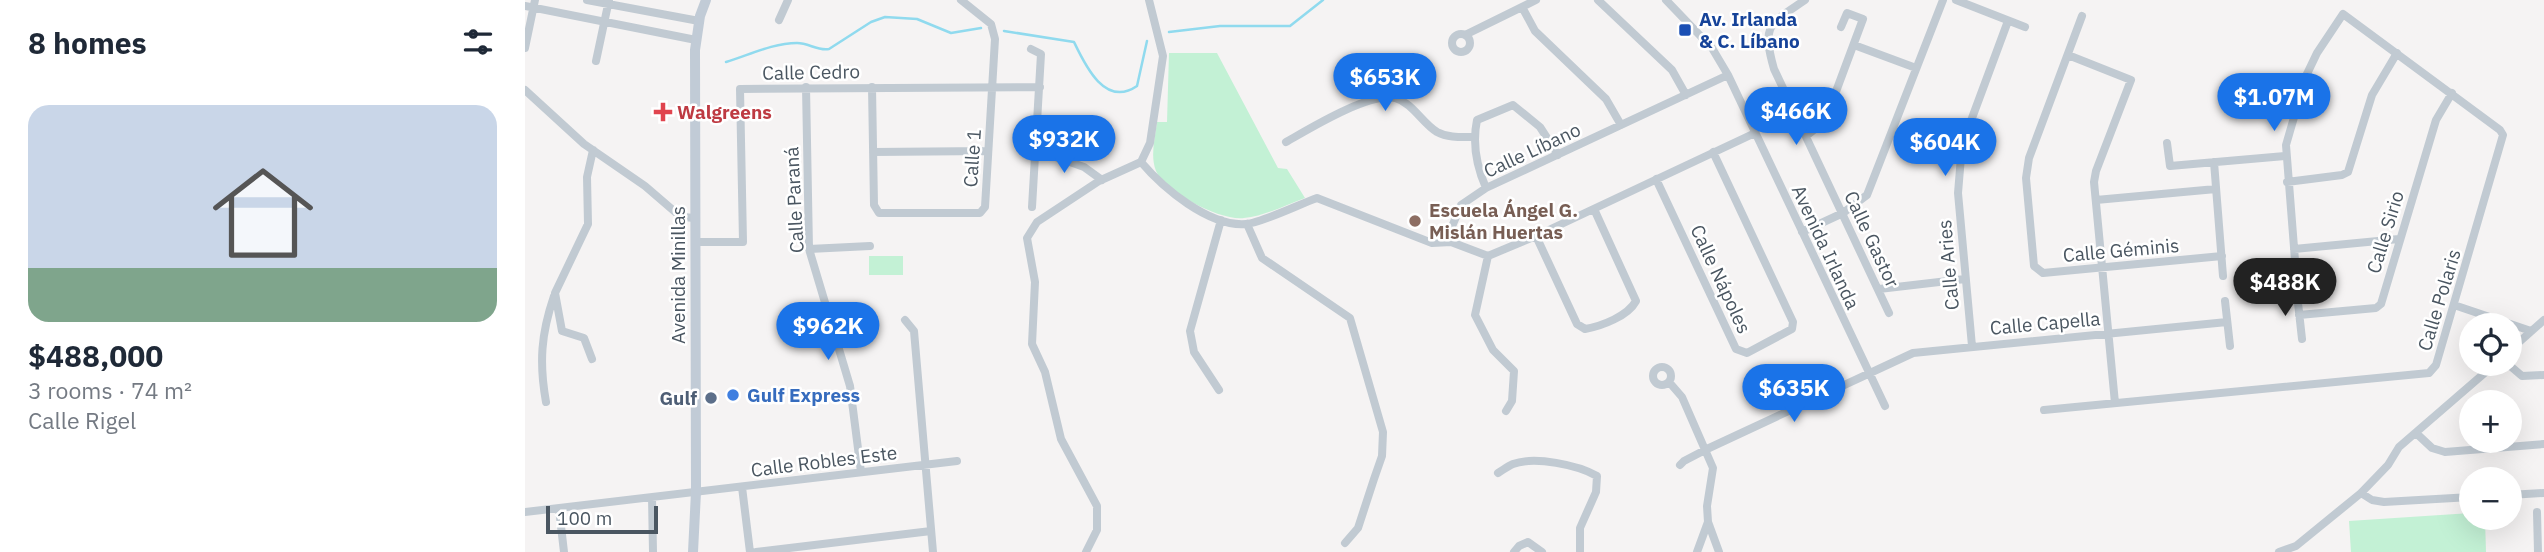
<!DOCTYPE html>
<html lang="en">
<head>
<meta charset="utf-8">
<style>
	body { margin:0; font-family:"IBM Plex Sans",sans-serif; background:#f6f6f7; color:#1f2937; height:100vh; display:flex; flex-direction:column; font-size:26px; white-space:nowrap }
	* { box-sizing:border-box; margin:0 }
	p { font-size:23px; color:#747a83 }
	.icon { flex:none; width:38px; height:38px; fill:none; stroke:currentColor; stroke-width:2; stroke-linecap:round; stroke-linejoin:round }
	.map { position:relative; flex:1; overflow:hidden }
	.drawer { display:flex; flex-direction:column; background:#fff; width:525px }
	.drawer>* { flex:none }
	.controls { position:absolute; left:1934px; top:313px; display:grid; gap:14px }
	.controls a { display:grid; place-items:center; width:63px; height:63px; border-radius:50%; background:#fff; box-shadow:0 7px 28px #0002; font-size:35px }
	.scale { position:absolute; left:21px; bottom:18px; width:112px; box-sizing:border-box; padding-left:7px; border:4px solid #4a5661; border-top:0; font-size:19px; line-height:24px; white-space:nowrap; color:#4a5661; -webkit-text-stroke:5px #fff; paint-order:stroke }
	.price { position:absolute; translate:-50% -60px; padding:0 16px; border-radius:24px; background:#1a73e8; color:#fff; font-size:23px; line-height:46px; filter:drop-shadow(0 2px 4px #0008) }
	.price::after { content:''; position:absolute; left:50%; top:42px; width:21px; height:16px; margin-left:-10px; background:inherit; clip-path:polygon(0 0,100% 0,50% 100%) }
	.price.selected { background:#222; color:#fff }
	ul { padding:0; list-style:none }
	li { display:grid; align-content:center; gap:14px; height:371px; padding:0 28px }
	li span { display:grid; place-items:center; height:217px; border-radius:21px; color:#555 }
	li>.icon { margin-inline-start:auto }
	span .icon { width:126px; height:126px; fill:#fffc; stroke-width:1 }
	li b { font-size:30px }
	h2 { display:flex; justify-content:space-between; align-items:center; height:84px; padding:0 28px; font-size:30px }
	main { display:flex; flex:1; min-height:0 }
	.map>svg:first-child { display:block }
	.green { fill:#c3f1d5 }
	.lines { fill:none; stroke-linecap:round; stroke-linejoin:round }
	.stream { stroke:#90daee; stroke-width:2.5 }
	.street { stroke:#c1cad2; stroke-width:8 }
	.secondary { stroke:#c1cbd6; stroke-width:10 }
	.transit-dot { fill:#1a4fb4; stroke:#fff; stroke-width:2.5 }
	.health-dot { fill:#e0444e; stroke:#fff; stroke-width:2.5 }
	.education-dot { fill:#8d6e63; stroke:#fff; stroke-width:2.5 }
	.shop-dot { fill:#3f7fe0; stroke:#fff; stroke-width:2.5 }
	.service-dot { fill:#5c6f8a; stroke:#fff; stroke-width:2.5 }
	.labels { text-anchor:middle; stroke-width:5; stroke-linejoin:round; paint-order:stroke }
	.transit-label { font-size:19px; font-weight:bold; fill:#164399; stroke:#fff; text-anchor:start }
	.street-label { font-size:19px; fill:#4a5661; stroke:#fff }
	.health-label { font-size:19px; font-weight:bold; fill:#be3a42; stroke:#fff; text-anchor:start }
	.education-label { font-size:19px; font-weight:bold; fill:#785e54; stroke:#fff; text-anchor:start }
	.shop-label { font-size:19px; font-weight:bold; fill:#366cbe; stroke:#fff; text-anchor:start }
	.service-label { font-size:19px; font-weight:bold; fill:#4e5e75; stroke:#fff; text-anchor:end }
</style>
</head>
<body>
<main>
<section class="drawer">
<h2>8 homes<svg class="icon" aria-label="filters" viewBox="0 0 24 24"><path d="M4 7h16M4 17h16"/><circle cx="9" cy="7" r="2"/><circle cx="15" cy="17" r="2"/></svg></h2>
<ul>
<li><span style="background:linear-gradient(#c9d6e8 75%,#7fa58c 0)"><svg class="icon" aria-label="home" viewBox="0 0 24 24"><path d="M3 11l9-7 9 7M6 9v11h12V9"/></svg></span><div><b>$488,000</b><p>3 rooms · 74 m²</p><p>Calle Rigel</p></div></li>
</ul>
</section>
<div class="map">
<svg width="2019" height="552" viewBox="0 0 2019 552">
	<rect width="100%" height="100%" fill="#f5f3f3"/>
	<!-- green -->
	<path class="green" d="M644,53H692L753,168L762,169L780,198C761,205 740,216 719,218C695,221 640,192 631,171C625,156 630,138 632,122H642Z
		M344,256H378V275H344Z
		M1946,513V518H1960L1961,552H1826L1824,521Z"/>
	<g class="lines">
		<!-- stream -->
		<path class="stream" d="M479,31L549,42C560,65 580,108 612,86L622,41
			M644,32L695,26H765L798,0
			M201,62C224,55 248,43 272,43C284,43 292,51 304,49L346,22L360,17L392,19L426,33L456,28"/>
		<!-- street -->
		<path class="street" d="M62,0L174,21
			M1073,0L1147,70L1161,95
			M1141,0L1187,48L1203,75L1360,406
			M1280,0C1245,24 1236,24 1249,69L1364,313
			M1431,0L1500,27
			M0,6L171,40
			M997,7L1010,31L1081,99L1096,125
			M1557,16L1504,158L1501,178L1509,266L1518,273L1697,256
			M254,20L263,0
			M927 43a9 9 0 1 1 18 0a9 9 0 1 1-18 0Z
			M940,35L1011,0
			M1329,45L1391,68
			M0,48L10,0
			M506,49L516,54L507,207
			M1543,55L1606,80L1571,171L1569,182L1590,403
			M71,61L84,0
			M1203,75L961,188L936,205L923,236L926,242L963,256L1011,236L1230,133
			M281,87L284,249L325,386L336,472
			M347,87L349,205L354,213H455L460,207L470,39L466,24L436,0
			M0,90L59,144L120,186L156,217L171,218
			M1281,136L1300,121L1338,19L1322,13L1316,27
			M761,142C784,129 844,92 870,98C888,103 897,123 912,132C923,138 936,137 949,137
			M1642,143L1645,166L1760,156
			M511,150L559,167L577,180
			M348,152L463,151
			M616,162C638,188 684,227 721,224C736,223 775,204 792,198L907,243L926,242
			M616,162L625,143L638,56L624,0
			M1689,162L1698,276
			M1131,179L1211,349L1222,353L1267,329L1268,322L1188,152
			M1762,182L1817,175L1823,172L1847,95L1872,53
			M961,188C951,165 947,144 952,120L988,105L1015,127L1033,155
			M1571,200L1691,189
			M722,224L737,258L825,318L858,432L857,456L849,479L833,528L820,543
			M1277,232L1318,213L1342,195L1418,0
			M1011,236L1052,324L1060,329C1077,326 1103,316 1111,301L1069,209
			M171,242H218L215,89L515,87
			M284,249L345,246
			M1769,249L1874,239
			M963,256L950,315L968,350L989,371L987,401L981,411
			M1354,289L1440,279
			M1772,294L1777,339
			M1700,301L1705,346
			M1929,305L2006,331
			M1774,315L1851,308L1856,304L1911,120L1927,93
			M380,320L389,331L408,552
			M1447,346L1433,193L1437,145L1483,21
			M1984,351L2019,320
			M67,359L59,338L37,331L30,293L63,224L62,177L68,150
			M1983,364L1997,376L2019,375
			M1128 376a9 9 0 1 1 18 0a9 9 0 1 1-18 0Z
			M1144,382L1157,397L1188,468L1182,506L1183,522L1194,552
			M694,390L669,352L665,331L696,220
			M21,402C14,363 16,334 29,296
			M1519,410L1904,373L1911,365L1978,135L1975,130L1818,14L1792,53L1781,76L1761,145L1771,273
			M1891,433L1907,448L1920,452L2019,444
			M1155,465L1159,461L1182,449L1388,353L1702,322
			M973,473C978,470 983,466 988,464C1010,456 1053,465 1072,476L1071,492L1055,528V552
			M217,487L225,552
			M1836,493L1847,500L1859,502L1946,497
			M1984,495L2019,493
			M127,497L128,552
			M34,509L39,552
			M0,512L432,461
			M2012,512L2013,552
			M231,552L406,531
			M561,552L572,530V506L536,439L520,372L507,344L510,282L502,238L512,222L574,181L616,162
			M989,552L994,546L1003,542L1017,552
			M1172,552L1183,522
			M1754,552L1771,546L1836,493L1863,465L1874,447L1970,364"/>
		<!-- secondary -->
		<path class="secondary" d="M168,552L171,492L170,50L175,16L181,0"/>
	</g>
	<!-- markers -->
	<rect class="transit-dot" x="1153" y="23" width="14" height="14" rx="3.5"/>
	<path class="health-dot" d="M134.5 101.5h7v7h7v7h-7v7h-7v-7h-7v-7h7z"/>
	<circle class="education-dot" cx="890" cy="221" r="7"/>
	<circle class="shop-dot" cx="208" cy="395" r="7"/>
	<circle class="service-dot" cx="186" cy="398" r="7"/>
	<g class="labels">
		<!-- transit labels -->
		<g class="transit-label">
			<text x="1174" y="26">Av. Irlanda<tspan x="1174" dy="22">&amp; C. Líbano</tspan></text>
		</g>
		<!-- street labels -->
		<g class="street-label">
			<text transform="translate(286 72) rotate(-1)" y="7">Calle Cedro</text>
			<text transform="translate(1007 150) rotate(-25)" y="7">Calle Líbano</text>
			<text transform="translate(447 158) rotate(-86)" y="7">Calle 1</text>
			<text transform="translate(269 200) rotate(-93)" y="7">Calle Paraná</text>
			<text transform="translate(1860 232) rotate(-73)" y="7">Calle Sirio</text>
			<text transform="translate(1347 239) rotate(65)" y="7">Calle Gastor</text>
			<text transform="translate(1301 247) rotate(65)" y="7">Avenida Irlanda</text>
			<text transform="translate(1596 250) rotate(-5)" y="7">Calle Géminis</text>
			<text transform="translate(1423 265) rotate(-95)" y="7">Calle Aries</text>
			<text transform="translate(153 275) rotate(-90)" y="7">Avenida Minillas</text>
			<text transform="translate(1196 279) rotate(65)" y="7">Calle Nápoles</text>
			<text transform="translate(1914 300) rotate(-73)" y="7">Calle Polaris</text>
			<text transform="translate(1520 323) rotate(-5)" y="7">Calle Capella</text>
			<text transform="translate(299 461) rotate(-7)" y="7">Calle Robles Este</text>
		</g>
		<!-- health labels -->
		<g class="health-label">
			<text x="152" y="119">Walgreens</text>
		</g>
		<!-- education labels -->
		<g class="education-label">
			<text x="904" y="217">Escuela Ángel G.<tspan x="904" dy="22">Mislán Huertas</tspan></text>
		</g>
		<!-- shop labels -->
		<g class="shop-label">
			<text x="222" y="402">Gulf Express</text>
		</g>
		<!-- service labels -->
		<g class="service-label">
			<text x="172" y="405">Gulf</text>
		</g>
	</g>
</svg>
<div class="controls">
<a><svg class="icon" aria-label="locate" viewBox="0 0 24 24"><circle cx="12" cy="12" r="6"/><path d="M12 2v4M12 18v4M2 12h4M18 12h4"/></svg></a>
<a>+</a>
<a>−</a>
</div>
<div class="scale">100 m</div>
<b class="price" style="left:860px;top:113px">$653K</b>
<b class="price" style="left:1749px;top:133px">$1.07M</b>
<b class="price" style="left:1271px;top:147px">$466K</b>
<b class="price" style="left:539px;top:175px">$932K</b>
<b class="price" style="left:1420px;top:178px">$604K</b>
<b class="price selected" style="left:1760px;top:318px">$488K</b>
<b class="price" style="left:303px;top:362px">$962K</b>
<b class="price" style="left:1269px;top:424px">$635K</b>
</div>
</main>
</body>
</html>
